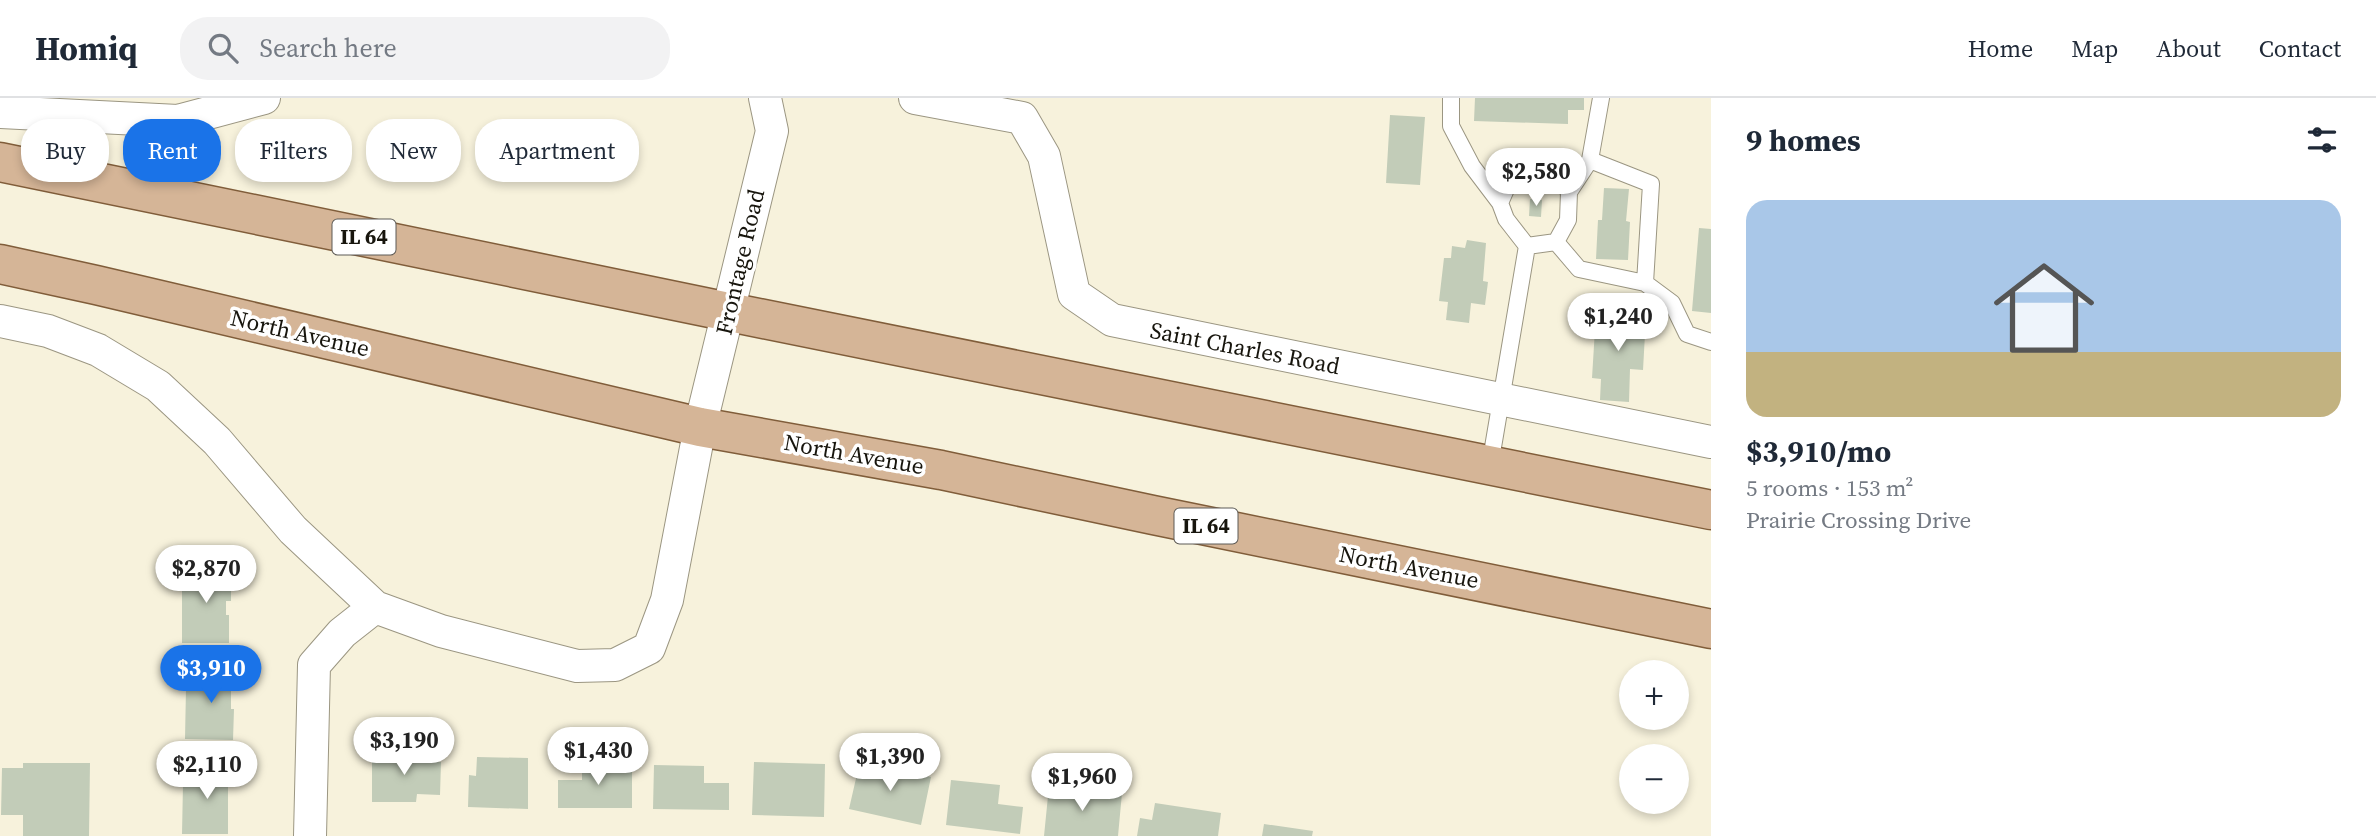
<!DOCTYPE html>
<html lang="en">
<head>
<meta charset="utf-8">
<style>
	body { margin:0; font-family:"Source Serif 4",serif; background:#f2f2f3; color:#1f2937; height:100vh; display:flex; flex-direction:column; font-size:26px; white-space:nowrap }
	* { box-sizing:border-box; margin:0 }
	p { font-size:23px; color:#747a83 }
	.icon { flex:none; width:38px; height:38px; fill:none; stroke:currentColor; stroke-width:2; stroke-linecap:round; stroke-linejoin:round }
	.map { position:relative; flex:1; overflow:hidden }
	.details { display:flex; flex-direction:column; background:#fff; width:665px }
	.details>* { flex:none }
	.top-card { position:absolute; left:21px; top:21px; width:665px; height:63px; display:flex; gap:14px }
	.controls { position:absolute; left:1619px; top:562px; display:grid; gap:14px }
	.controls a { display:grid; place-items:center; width:70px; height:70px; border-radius:50%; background:#fff; box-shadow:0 4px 10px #0003; font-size:35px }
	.price { position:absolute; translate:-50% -60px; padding:0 16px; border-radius:24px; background:#fff; color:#222; font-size:23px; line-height:46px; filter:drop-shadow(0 2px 4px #0008) }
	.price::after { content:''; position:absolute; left:50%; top:42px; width:21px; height:16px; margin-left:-10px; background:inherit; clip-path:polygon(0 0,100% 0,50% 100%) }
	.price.on { background:#1a73e8; color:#fff }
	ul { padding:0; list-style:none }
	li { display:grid; align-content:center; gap:14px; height:371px; padding:0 35px }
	li span { display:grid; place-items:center; height:217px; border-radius:21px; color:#555 }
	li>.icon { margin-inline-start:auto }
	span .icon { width:126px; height:126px; fill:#fffc; stroke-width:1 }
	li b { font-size:30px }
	h2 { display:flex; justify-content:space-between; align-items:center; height:84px; padding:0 35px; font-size:30px }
	.pill { padding:0 24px; border-radius:28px; background:#fff; box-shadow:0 4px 10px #0003; font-size:24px; line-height:63px }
	.pill.on { background:#1a73e8; color:#fff }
	header { display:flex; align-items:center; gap:42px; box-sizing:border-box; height:98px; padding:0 35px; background:#fff; border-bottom:2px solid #e0e1e3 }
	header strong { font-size:33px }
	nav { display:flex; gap:38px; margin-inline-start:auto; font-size:24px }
	.search { width:490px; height:63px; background:#f2f2f3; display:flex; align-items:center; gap:18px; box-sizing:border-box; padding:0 24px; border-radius:28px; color:#747a83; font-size:26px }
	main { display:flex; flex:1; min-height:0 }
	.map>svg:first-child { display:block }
	.building { fill:#c2ccb8 }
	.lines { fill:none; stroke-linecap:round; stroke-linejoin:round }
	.lane-casing { stroke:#9b9682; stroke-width:18 }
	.street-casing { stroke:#9b9682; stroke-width:34 }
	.primary-casing { stroke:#805d3a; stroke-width:41 }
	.lane { stroke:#fff; stroke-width:16 }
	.street { stroke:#fff; stroke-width:32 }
	.primary { stroke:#d5b597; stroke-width:38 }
	.labels { text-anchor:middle; stroke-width:7; stroke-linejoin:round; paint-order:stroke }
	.shield { fill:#fff; stroke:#5d5b56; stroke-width:2 }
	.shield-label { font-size:21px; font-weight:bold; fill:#17150d }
	.street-label { font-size:23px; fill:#17150d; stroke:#fff }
</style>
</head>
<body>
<header>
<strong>Homiq</strong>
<div class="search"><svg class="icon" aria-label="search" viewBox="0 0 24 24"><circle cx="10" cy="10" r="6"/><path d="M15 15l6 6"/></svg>Search here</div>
<nav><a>Home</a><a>Map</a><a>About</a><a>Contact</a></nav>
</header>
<main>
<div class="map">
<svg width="1711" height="738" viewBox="0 0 1711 738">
	<rect width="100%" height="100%" fill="#f7f2dc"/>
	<!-- building -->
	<path class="building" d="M1475,0H1584V12H1568V26L1474,23Z
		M1390,17L1425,19L1420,87L1386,85Z
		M1604,90L1629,91L1626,123L1630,124L1628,162L1596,161L1598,122H1602Z
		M1530,101L1542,102L1541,119L1529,118Z
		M1699,130L1711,131V215L1692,213Z
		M1467,142L1486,145L1483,183L1488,184L1485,207L1471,205L1469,225L1446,222L1448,204L1439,203L1444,160H1451L1452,148L1465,150Z
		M1617,213L1625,214V216L1646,218L1643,272L1630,271L1629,304L1600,302L1601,281L1592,280L1596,215H1616Z
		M182,470H227V477H231V503H226V517H229V545H182Z
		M204,565H234V591H231V611H234L233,642L185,641L186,590H204Z
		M394,645L412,646V663L441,664L440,697L417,696L416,704H372V662H393Z
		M477,659L528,660V711L468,709L469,677L476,678Z
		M201,662H228V736H182L183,686H201Z
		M860,663L931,679L921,727L849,711Z
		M754,664L825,666L824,719L752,717Z
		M23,665H90L89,738H23V717H1L2,670H23Z
		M582,665H632V710H558V682H582Z
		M654,667L704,668V685H729V712L653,711Z
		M951,682L1000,687L998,706L1023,709L1020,736L946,727Z
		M1049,688L1122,695L1118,738H1044Z
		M1155,705L1221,715L1218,738H1137L1140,720L1152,722Z
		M1264,726L1313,733L1312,738H1262Z"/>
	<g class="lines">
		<defs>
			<path id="lane" d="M1451,0V28L1472,68L1500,105L1506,121L1527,148L1490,367
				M1590,62L1651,86L1645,185
				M1500,105L1511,80L1533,70L1556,76L1569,94
				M1556,144L1579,171L1645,185L1672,205L1687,236L1711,244
				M1527,148L1556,144L1568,122L1569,94L1590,62L1601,0"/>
			<path id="street" d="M915,0L1022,20L1044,58L1074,196L1112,222L1711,344
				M0,14L178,23L264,0
				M0,223L48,233L98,252L158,288L217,343L293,432L375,509
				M310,738L314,567L342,535L375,509L441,533L577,568L615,567L649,550L667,502L700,329L772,33L765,0"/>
			<path id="primary" d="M0,64L729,214L1711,412
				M0,166L96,187L700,329L941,372L1153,417L1711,531"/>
		</defs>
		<!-- lane casing -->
		<use href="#lane" class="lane-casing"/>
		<!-- street casing -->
		<use href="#street" class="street-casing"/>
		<!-- primary casing -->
		<use href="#primary" class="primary-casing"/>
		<!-- lane -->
		<use href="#lane" class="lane"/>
		<!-- street -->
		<use href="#street" class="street"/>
		<!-- primary -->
		<use href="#primary" class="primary"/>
	</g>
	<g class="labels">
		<!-- shield labels -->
		<g class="shield">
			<rect x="332.5" y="121.5" width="63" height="35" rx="5"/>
			<rect x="1174.5" y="410.5" width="63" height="35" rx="5"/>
		</g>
		<g class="shield-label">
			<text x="364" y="146">IL 64</text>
			<text x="1206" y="435">IL 64</text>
		</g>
		<!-- street labels -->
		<g class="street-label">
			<text transform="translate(740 164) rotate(-77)" y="8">Frontage Road</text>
			<text transform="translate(300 235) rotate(13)" y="8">North Avenue</text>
			<text transform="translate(1245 250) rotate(11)" y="8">Saint Charles Road</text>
			<text transform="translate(854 356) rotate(10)" y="8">North Avenue</text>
			<text transform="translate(1409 469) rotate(11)" y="8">North Avenue</text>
		</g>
	</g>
</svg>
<div class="controls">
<a>+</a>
<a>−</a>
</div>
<b class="price" style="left:1536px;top:110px">$2,580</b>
<b class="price" style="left:1618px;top:255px">$1,240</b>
<b class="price" style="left:206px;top:507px">$2,870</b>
<b class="price on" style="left:211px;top:607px">$3,910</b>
<b class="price" style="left:404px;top:679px">$3,190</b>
<b class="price" style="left:598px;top:689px">$1,430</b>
<b class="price" style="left:890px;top:695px">$1,390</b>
<b class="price" style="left:207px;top:703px">$2,110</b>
<b class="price" style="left:1082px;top:715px">$1,960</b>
<div class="top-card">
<a class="pill">Buy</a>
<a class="pill on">Rent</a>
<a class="pill">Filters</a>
<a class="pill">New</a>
<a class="pill">Apartment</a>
</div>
</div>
<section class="details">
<h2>9 homes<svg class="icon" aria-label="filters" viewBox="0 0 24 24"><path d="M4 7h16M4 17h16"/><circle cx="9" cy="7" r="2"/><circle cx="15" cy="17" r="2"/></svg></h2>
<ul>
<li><span style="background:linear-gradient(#a9c7e8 70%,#c2b280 0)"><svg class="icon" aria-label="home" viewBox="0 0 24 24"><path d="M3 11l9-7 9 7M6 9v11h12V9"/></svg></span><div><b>$3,910/mo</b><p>5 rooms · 153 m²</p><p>Prairie Crossing Drive</p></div></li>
</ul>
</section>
</main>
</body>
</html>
